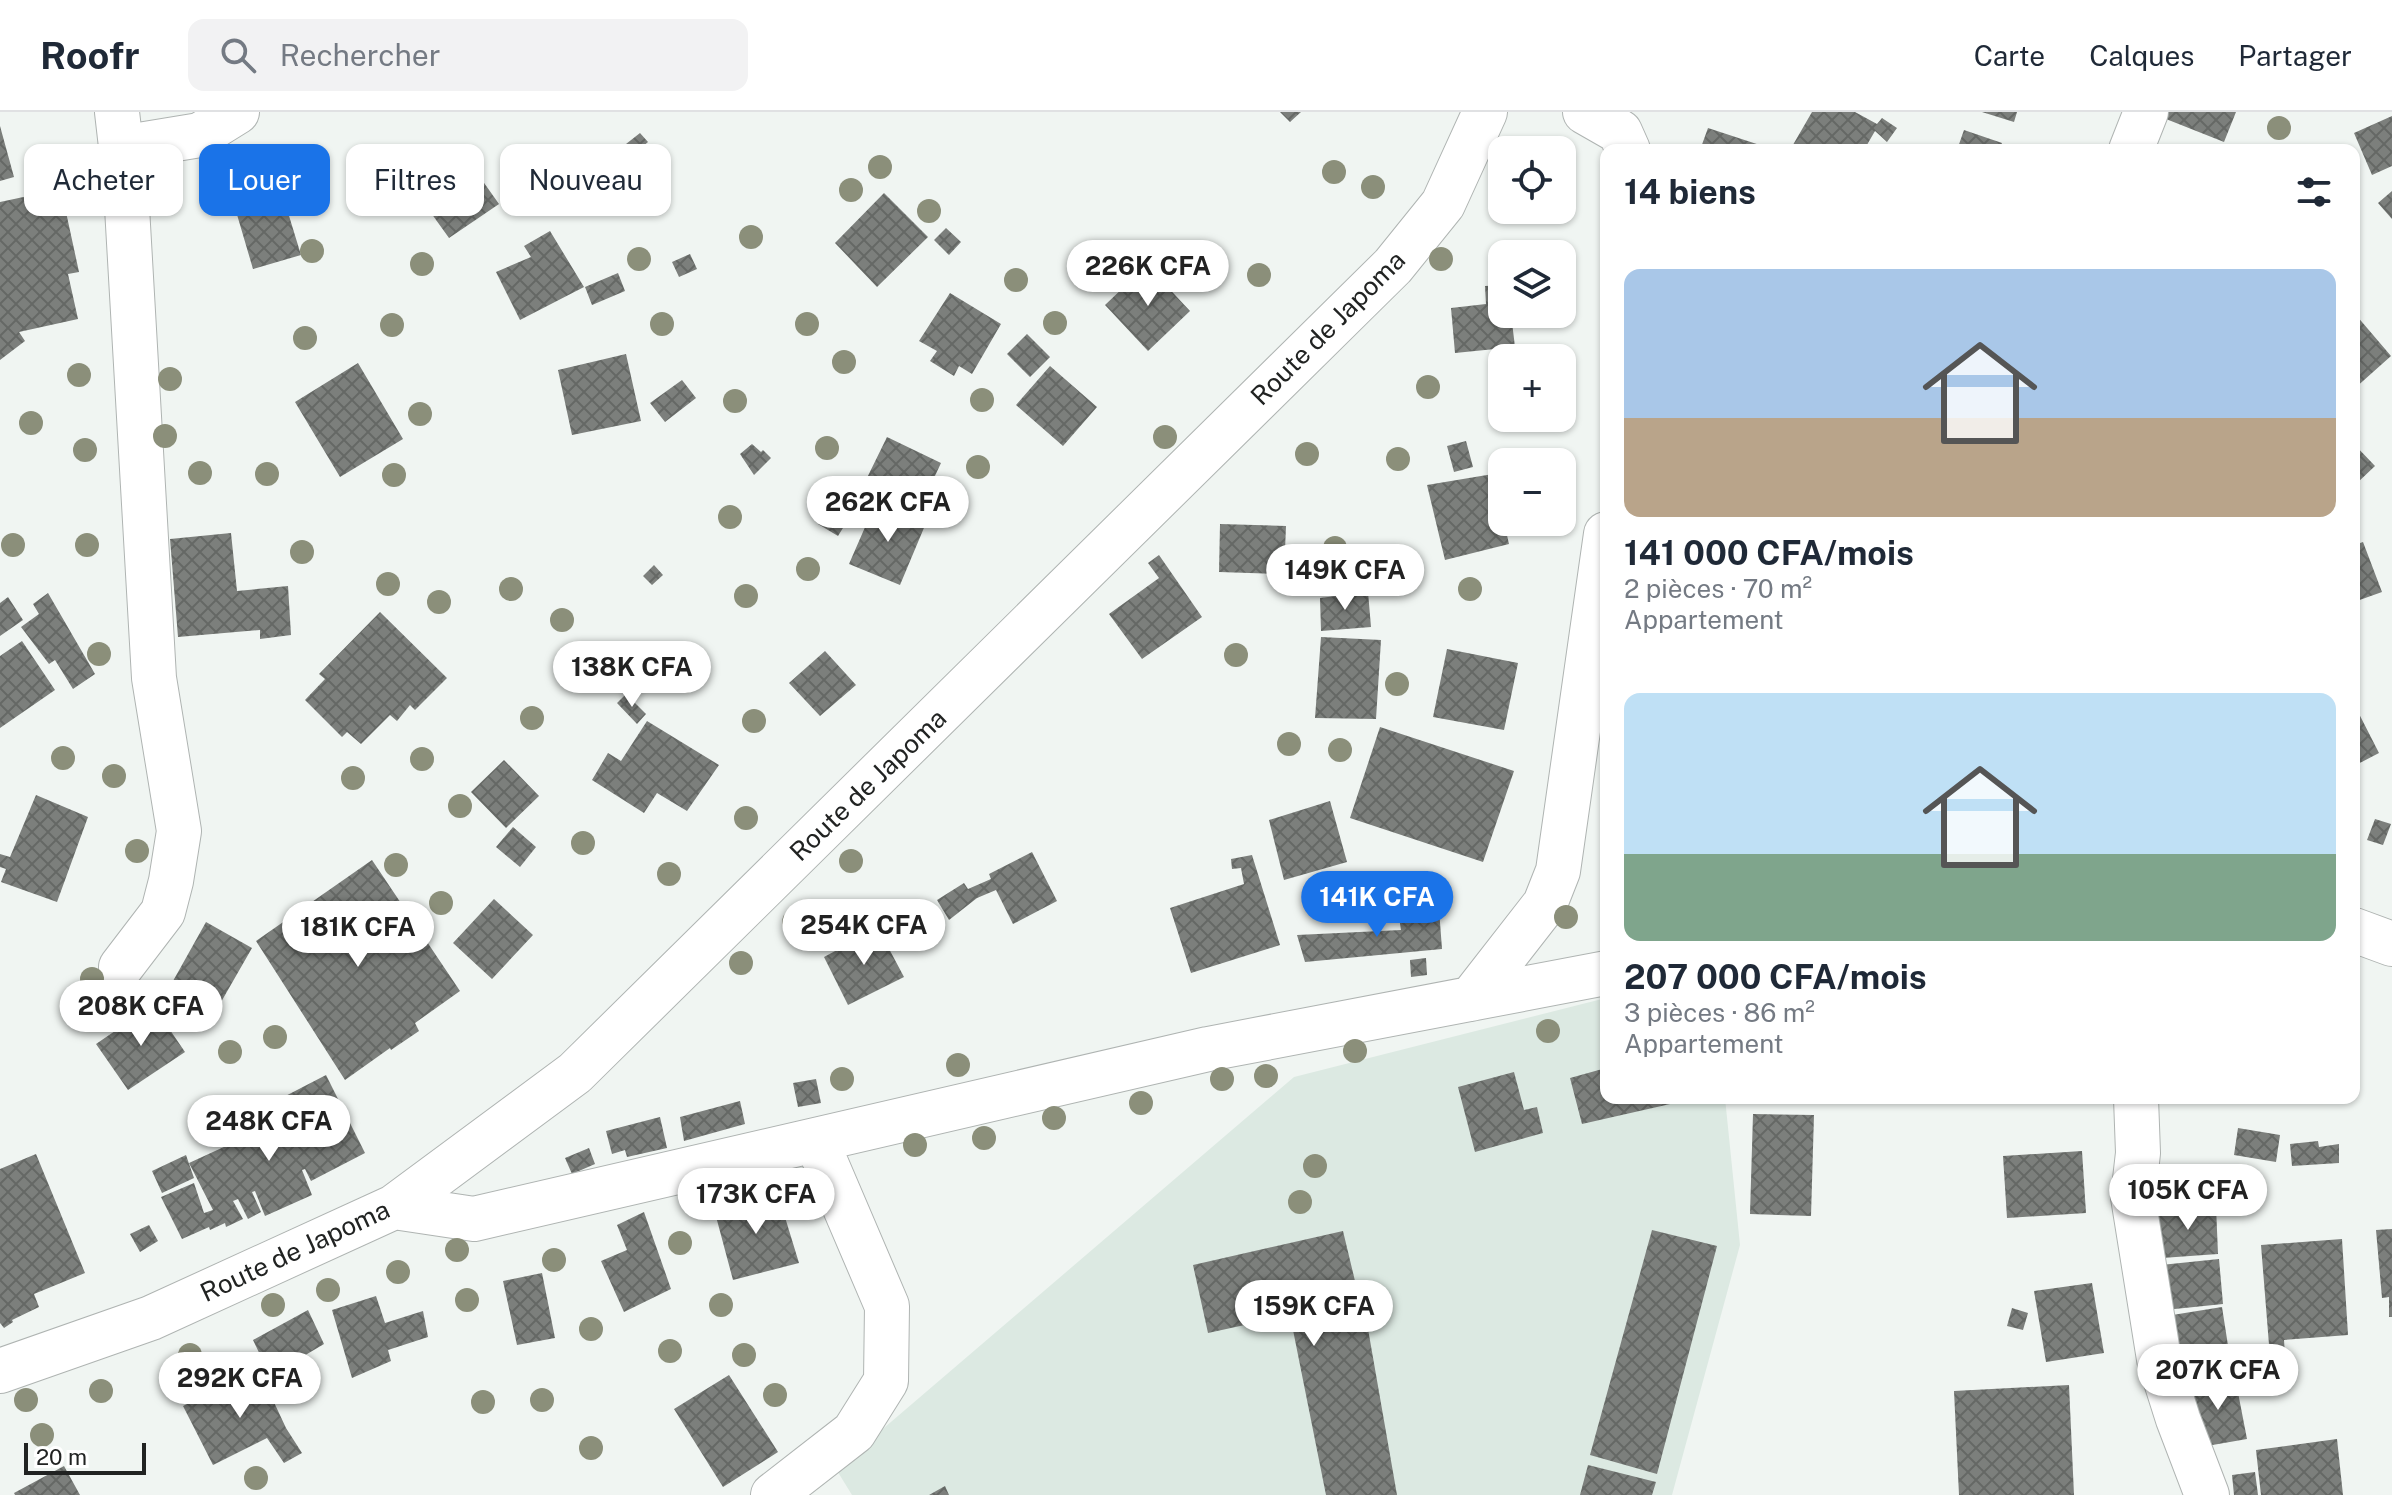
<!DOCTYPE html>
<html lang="fr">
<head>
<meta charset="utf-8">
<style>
	body { margin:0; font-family:"Public Sans",sans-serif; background:#f2f2f3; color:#1f2937; height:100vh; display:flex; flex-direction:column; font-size:30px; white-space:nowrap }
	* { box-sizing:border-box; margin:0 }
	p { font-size:26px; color:#747a83 }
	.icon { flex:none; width:44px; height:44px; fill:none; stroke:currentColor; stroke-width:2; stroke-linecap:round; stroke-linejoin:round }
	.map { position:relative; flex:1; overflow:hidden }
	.panel { position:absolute; left:1600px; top:32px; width:760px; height:960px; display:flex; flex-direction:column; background:#fff; border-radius:16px; box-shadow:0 2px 6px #0004 }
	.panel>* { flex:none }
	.top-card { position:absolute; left:24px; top:32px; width:760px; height:72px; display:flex; gap:16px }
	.controls { position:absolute; left:1488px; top:24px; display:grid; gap:16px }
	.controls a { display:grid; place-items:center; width:88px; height:88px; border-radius:16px; background:#fff; box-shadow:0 2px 6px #0004; font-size:40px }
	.scale { position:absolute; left:24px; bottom:20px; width:122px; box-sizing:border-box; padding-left:8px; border:4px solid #212322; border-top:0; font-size:22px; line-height:28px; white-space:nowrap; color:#212322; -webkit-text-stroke:6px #fff; paint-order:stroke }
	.price { position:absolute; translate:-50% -68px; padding:0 18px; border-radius:28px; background:#fff; color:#222; font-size:26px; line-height:52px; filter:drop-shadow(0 2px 4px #0008) }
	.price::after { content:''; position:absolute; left:50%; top:48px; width:24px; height:18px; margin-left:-12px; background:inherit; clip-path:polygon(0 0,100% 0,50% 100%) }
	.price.current { background:#1a73e8; color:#fff }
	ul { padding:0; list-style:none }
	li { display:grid; align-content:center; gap:16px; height:424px; padding:0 24px }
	li span { display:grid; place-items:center; height:248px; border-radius:16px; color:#555 }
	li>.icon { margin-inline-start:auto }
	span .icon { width:144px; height:144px; fill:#fffc; stroke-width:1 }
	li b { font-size:34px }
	h2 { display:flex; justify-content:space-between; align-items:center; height:96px; padding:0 24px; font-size:34px }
	.tag { padding:0 28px; border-radius:16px; background:#fff; box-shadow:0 2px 6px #0004; font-size:28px; line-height:72px }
	.tag.current { background:#1a73e8; color:#fff }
	header { display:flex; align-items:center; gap:48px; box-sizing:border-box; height:112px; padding:0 40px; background:#fff; border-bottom:2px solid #e0e1e3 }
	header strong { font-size:38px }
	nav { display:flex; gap:44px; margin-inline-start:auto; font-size:28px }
	.search { width:560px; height:72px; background:#f2f2f3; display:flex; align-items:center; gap:20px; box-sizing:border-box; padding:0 28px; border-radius:16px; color:#747a83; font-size:30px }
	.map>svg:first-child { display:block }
	.built { fill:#dce9e2 }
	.building { fill:url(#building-cross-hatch) }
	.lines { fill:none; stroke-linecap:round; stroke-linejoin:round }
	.minor-casing { stroke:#afb4b2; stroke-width:46 }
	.minor { stroke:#fff; stroke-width:44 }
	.tree { fill:#8b8f7a }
	.labels { text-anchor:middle; stroke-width:6; stroke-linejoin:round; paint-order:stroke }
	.street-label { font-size:26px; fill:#212322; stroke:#fff }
</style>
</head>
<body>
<header>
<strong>Roofr</strong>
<div class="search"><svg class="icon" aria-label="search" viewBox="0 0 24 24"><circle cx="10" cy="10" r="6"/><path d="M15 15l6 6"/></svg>Rechercher</div>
<nav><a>Carte</a><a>Calques</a><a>Partager</a></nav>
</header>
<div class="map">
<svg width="2392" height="1383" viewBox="0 0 2392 1383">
	<defs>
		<pattern id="building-cross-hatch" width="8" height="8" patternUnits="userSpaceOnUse" patternTransform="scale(2)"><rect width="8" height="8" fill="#7c7f7c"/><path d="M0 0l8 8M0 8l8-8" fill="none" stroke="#656865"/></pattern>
	</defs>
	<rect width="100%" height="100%" fill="#f0f5f2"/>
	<!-- built -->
	<path class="built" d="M1606,886V986H1725L1740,1133L1672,1383H852L836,1357L1294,965Z"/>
	<!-- building -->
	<path class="building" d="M1280,0H1301L1290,10Z
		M1812,0H1855L1877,12L1882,6L1897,16L1887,30L1875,19L1864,38H1790Z
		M1982,0H2017L2014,10Z
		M2163,0H2236L2224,30L2161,5Z
		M2392,4V54L2372,63L2354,21Z
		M0,14L14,65L0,69Z
		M1708,16L1772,37V38H1700Z
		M1964,18L2002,31L1999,38H1957Z
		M640,21L648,30L634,42L626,32Z
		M460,37L499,92L449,126L411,73Z
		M275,58L301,143L253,157L228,72Z
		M61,77L79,160L68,162L78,207L19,220L25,229L0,248V90Z
		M2392,79V107L2378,91Z
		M884,81L928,125L877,175L835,131Z
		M946,116L961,130L949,143L934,128Z
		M550,119L584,175L520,208L496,160L531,145L524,134Z
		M690,142L697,157L679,165L672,150Z
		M1147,153L1190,199L1148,239L1105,193Z
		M618,161L625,179L592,193L585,175Z
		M1502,173V202H1511L1515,235L1455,241L1451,196L1486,192L1485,174Z
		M950,181L1001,212L972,262L959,254L954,264L930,249L937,239L919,229Z
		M2356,203L2391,244L2354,277V204Z
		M1027,222L1050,245L1030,265L1007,242Z
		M626,242L641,309L572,323L558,258Z
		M358,251L403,327L340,365L295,290Z
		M1050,254L1097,295L1063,334L1016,293Z
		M682,268L696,286L665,310L650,291Z
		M887,325L941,351L919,398L864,372Z
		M1466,329L1473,355L1454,360L1447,334Z
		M752,332L761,340L763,338L771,346L754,363L740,342Z
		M2354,332L2375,354L2356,372L2354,370Z
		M1493,362L1509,432L1445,448L1427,373Z
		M876,390L926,411L900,473L849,452Z
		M829,391L851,403L838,424L818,412Z
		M1220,412L1286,414L1284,462L1219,460Z
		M231,421L237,479L288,474L291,523L260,527V518L178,525L170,427Z
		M2363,430L2382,480L2354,490V433Z
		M1159,443L1202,505L1142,547L1109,502L1159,466L1148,451Z
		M654,453L663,463L652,473L643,464Z
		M1368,480L1371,515L1321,519L1320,486Z
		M48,481L95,562L73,577L55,548L49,552L21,515L39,502L33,492Z
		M8,485L23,508L0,524V491Z
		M380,500L447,566L415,598L410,593L397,609L390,603L361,632L347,620L342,625L305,588L325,567L319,562Z
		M1321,525L1381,528L1376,607L1315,606Z
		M22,529L55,578L0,616V544Z
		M1447,537L1518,551L1504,618L1433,605Z
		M825,539L856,573L820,604L789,571Z
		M626,582L646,602L637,612L617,591Z
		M2354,592L2379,641L2354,654Z
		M647,609L719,653L687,699L657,681L644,701L592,668L608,641L621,649Z
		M1380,615L1514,659L1483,750L1350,706Z
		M504,648L539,684L506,716L471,680Z
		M36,683L88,705L57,790L1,770L6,757L0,755V742L10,745Z
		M1330,689L1347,750L1284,768L1269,708Z
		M2375,707L2391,712L2383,733L2367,728Z
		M513,715L536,735L520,755L496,735Z
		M1032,740L1057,789L1013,812L996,778L977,786L949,808L937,788L964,771L968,777L991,767L989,762Z
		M1252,743L1280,833L1191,861L1170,796L1244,772L1241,756L1232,757L1231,747Z
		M372,748L460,879L415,911L419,919L391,938L390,936L345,968L256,829Z
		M494,787L533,823L492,867L453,831Z
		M1439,797L1442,837L1305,850L1297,823L1401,818L1398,799Z
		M206,810L252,836L213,904L168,878Z
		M878,816L904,865L848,893L824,845Z
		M1426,846L1427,863L1411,865L1410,848Z
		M153,893L185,940L128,978L96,932Z
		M1606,956V986H1678L1679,990L1582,1012L1570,966Z
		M1514,960L1524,998L1537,995L1543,1021L1475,1040L1458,975Z
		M326,963L365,1041L311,1069L305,1057L302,1058L312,1083L265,1104L255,1079L252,1080L261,1100L248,1107L238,1087L233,1089L243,1107L226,1115L225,1111L210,1118L209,1115L182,1127L161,1085L194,1071L204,1101L213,1098L189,1051L239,1028L244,1035L285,1017L272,991Z
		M816,967L821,991L798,995L793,971Z
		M740,989L745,1012L684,1029L680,1005Z
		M1753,1002L1814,1003L1811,1104L1750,1102Z
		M660,1005L667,1036L627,1045L625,1038L612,1042L606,1019Z
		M2238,1016L2280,1023L2276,1050L2234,1043Z
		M2318,1029L2319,1035L2339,1032V1051L2292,1054L2290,1032Z
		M589,1036L595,1052L572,1062L565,1046Z
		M2082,1039L2086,1101L2007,1106L2003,1044Z
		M36,1042L85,1161L34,1182L39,1195L12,1208L13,1210L4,1216L0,1211V1057Z
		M186,1043L194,1066L162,1081L152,1059Z
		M777,1079L799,1151L733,1168L714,1097Z
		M2216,1094L2218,1142L2162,1146L2155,1101Z
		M644,1100L671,1177L624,1200L601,1149L627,1138L617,1113Z
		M149,1113L158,1129L140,1140L130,1122Z
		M2392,1117V1205H2389V1185L2382,1186L2376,1118Z
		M1652,1118L1717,1134L1657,1362L1590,1343Z
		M1343,1119L1361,1194H1364L1397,1383H1326L1290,1203L1208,1221L1193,1153Z
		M2342,1127L2348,1223L2284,1228L2285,1244L2270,1245L2261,1133Z
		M2219,1147L2223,1192L2165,1198L2161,1153Z
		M542,1161L555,1226L517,1233L503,1169Z
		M2092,1171L2104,1241L2046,1250L2034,1179Z
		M376,1184L385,1211L423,1199L428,1225L388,1238L391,1249L352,1266L332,1198Z
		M2222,1195L2229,1240L2167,1250L2160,1205Z
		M2012,1196L2028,1201L2023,1218L2007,1214Z
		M308,1198L324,1232L270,1264L253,1228Z
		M258,1256L286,1316L302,1341L284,1351L267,1326L213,1353L183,1294Z
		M729,1263L778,1340L723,1375L674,1297Z
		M2235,1265L2247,1327L2201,1335L2190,1273Z
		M2069,1273L2074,1383H1959L1954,1279Z
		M2337,1327L2343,1383H2261L2256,1338Z
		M1588,1353L1656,1370L1652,1383H1580Z
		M64,1354L80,1383H15L14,1381Z
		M2255,1360L2258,1383H2234L2232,1363Z
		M945,1374L949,1383H929Z"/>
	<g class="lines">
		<defs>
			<path id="minor" d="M117,0L126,78L154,566L179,719L171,769L163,800L121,855
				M1585,0L1620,20L1628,38
				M121,36L200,23L237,0
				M2131,38L2146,0
				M2354,818L2392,832
				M1471,887L1545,792L1558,759L1606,422
				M2136,986L2138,1041L2133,1085L2159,1247L2178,1307L2207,1383
				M394,1095L474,1107L1208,937L1606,861
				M0,1259L151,1206L394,1095L575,961L1393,154L1443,92L1485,0
				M773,1383L854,1320L886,1269L887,1194L816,1028"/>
		</defs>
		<!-- minor casing -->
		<use href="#minor" class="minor-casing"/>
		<!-- minor -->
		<use href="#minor" class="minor"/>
	</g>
	<!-- trees -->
	<g class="tree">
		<circle cx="2279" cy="16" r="12"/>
		<circle cx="880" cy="55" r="12"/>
		<circle cx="1334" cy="60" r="12"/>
		<circle cx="305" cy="72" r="12"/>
		<circle cx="1373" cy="75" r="12"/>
		<circle cx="851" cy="78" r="12"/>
		<circle cx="595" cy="92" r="12"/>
		<circle cx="929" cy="99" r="12"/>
		<circle cx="751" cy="125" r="12"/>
		<circle cx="312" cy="139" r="12"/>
		<circle cx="1162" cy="144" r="12"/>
		<circle cx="639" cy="147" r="12"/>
		<circle cx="1441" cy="147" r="12"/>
		<circle cx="1101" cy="151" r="12"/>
		<circle cx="422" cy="152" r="12"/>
		<circle cx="1259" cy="163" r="12"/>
		<circle cx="1016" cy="168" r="12"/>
		<circle cx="1055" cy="211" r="12"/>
		<circle cx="662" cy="212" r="12"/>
		<circle cx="807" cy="212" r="12"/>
		<circle cx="392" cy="213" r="12"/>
		<circle cx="305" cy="226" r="12"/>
		<circle cx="844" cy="250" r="12"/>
		<circle cx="79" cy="263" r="12"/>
		<circle cx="170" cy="267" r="12"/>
		<circle cx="1428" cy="275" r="12"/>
		<circle cx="982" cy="288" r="12"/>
		<circle cx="735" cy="289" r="12"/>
		<circle cx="420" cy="302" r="12"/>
		<circle cx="31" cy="311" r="12"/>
		<circle cx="165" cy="324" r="12"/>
		<circle cx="1165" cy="325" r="12"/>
		<circle cx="827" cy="336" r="12"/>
		<circle cx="85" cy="338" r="12"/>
		<circle cx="1307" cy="342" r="12"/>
		<circle cx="1398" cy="347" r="12"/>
		<circle cx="978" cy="355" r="12"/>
		<circle cx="200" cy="361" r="12"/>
		<circle cx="267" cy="362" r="12"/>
		<circle cx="394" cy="363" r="12"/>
		<circle cx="930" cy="384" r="12"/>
		<circle cx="730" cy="405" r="12"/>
		<circle cx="13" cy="433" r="12"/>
		<circle cx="87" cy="433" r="12"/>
		<circle cx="1335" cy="436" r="12"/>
		<circle cx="302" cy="440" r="12"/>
		<circle cx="808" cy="457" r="12"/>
		<circle cx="1396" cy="457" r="12"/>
		<circle cx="388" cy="472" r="12"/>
		<circle cx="511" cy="477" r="12"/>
		<circle cx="1470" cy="477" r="12"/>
		<circle cx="746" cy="484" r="12"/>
		<circle cx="439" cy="490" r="12"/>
		<circle cx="562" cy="508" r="12"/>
		<circle cx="99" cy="542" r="12"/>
		<circle cx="633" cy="542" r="12"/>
		<circle cx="1236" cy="543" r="12"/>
		<circle cx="685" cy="569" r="12"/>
		<circle cx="1397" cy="572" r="12"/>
		<circle cx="532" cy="606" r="12"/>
		<circle cx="754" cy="609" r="12"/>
		<circle cx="1289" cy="632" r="12"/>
		<circle cx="1340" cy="638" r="12"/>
		<circle cx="63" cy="646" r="12"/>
		<circle cx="422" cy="647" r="12"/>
		<circle cx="114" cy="664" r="12"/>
		<circle cx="353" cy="666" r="12"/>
		<circle cx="460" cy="694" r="12"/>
		<circle cx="746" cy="706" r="12"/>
		<circle cx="583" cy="731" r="12"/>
		<circle cx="137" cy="739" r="12"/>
		<circle cx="851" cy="749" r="12"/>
		<circle cx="396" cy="753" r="12"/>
		<circle cx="669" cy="762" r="12"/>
		<circle cx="441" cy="791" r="12"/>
		<circle cx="1566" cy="805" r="12"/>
		<circle cx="794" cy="810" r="12"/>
		<circle cx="741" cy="851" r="12"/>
		<circle cx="92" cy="867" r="12"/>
		<circle cx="1548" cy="919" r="12"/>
		<circle cx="275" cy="925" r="12"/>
		<circle cx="1355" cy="939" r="12"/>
		<circle cx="230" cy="940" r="12"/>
		<circle cx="958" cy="953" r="12"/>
		<circle cx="1266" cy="964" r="12"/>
		<circle cx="842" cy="967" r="12"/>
		<circle cx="1222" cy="967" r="12"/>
		<circle cx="1141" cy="991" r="12"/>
		<circle cx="1054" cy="1006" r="12"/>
		<circle cx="984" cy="1026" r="12"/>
		<circle cx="915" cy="1033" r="12"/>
		<circle cx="1315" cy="1054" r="12"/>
		<circle cx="1300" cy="1090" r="12"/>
		<circle cx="680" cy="1131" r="12"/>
		<circle cx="457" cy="1138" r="12"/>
		<circle cx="554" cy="1148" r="12"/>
		<circle cx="398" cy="1160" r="12"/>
		<circle cx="328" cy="1178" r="12"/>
		<circle cx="467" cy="1188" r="12"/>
		<circle cx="273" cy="1193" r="12"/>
		<circle cx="721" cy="1193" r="12"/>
		<circle cx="591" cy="1217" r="12"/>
		<circle cx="670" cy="1239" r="12"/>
		<circle cx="190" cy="1243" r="12"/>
		<circle cx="744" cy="1243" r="12"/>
		<circle cx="101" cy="1279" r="12"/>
		<circle cx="775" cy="1283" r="12"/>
		<circle cx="26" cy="1288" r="12"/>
		<circle cx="542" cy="1288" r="12"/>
		<circle cx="483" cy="1290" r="12"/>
		<circle cx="42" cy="1323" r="12"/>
		<circle cx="591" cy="1336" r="12"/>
		<circle cx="256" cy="1366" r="12"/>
	</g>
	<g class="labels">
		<!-- street labels -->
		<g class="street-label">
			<text transform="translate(1328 216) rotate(-45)" y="9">Route de Japoma</text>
			<text transform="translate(868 673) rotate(-44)" y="9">Route de Japoma</text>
			<text transform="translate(295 1139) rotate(-25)" y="9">Route de Japoma</text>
		</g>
	</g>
</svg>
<div class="controls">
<a><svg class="icon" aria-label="locate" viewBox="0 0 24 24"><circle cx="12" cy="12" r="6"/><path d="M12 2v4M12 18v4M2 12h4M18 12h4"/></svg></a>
<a><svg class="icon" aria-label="layers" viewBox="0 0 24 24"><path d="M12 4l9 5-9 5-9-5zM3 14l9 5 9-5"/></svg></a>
<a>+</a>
<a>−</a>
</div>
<div class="scale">20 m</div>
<b class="price" style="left:1148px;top:196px">226K CFA</b>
<b class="price" style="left:888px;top:432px">262K CFA</b>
<b class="price" style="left:1345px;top:500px">149K CFA</b>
<b class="price" style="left:632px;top:597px">138K CFA</b>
<b class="price current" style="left:1377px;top:827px">141K CFA</b>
<b class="price" style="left:864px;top:855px">254K CFA</b>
<b class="price" style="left:358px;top:857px">181K CFA</b>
<b class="price" style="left:141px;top:936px">208K CFA</b>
<b class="price" style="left:269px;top:1051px">248K CFA</b>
<b class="price" style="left:2188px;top:1120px">105K CFA</b>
<b class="price" style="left:756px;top:1124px">173K CFA</b>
<b class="price" style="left:1314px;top:1236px">159K CFA</b>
<b class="price" style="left:2218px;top:1300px">207K CFA</b>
<b class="price" style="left:240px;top:1308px">292K CFA</b>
<div class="top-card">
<a class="tag">Acheter</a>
<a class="tag current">Louer</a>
<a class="tag">Filtres</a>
<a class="tag">Nouveau</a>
</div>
<section class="panel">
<h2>14 biens<svg class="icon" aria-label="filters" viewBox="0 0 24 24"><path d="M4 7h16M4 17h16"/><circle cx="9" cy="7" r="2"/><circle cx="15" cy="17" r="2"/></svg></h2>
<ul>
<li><span style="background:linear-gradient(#a9c7e8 60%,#b9a48a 0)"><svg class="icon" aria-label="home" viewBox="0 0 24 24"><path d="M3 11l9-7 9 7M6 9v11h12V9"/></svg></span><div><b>141 000 CFA/mois</b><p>2 pièces · 70 m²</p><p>Appartement</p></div></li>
<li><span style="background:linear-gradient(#bfe0f5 65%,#7fa58c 0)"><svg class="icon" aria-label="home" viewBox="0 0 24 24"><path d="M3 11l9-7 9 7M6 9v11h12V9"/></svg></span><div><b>207 000 CFA/mois</b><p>3 pièces · 86 m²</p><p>Appartement</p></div></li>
</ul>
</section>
</div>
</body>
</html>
